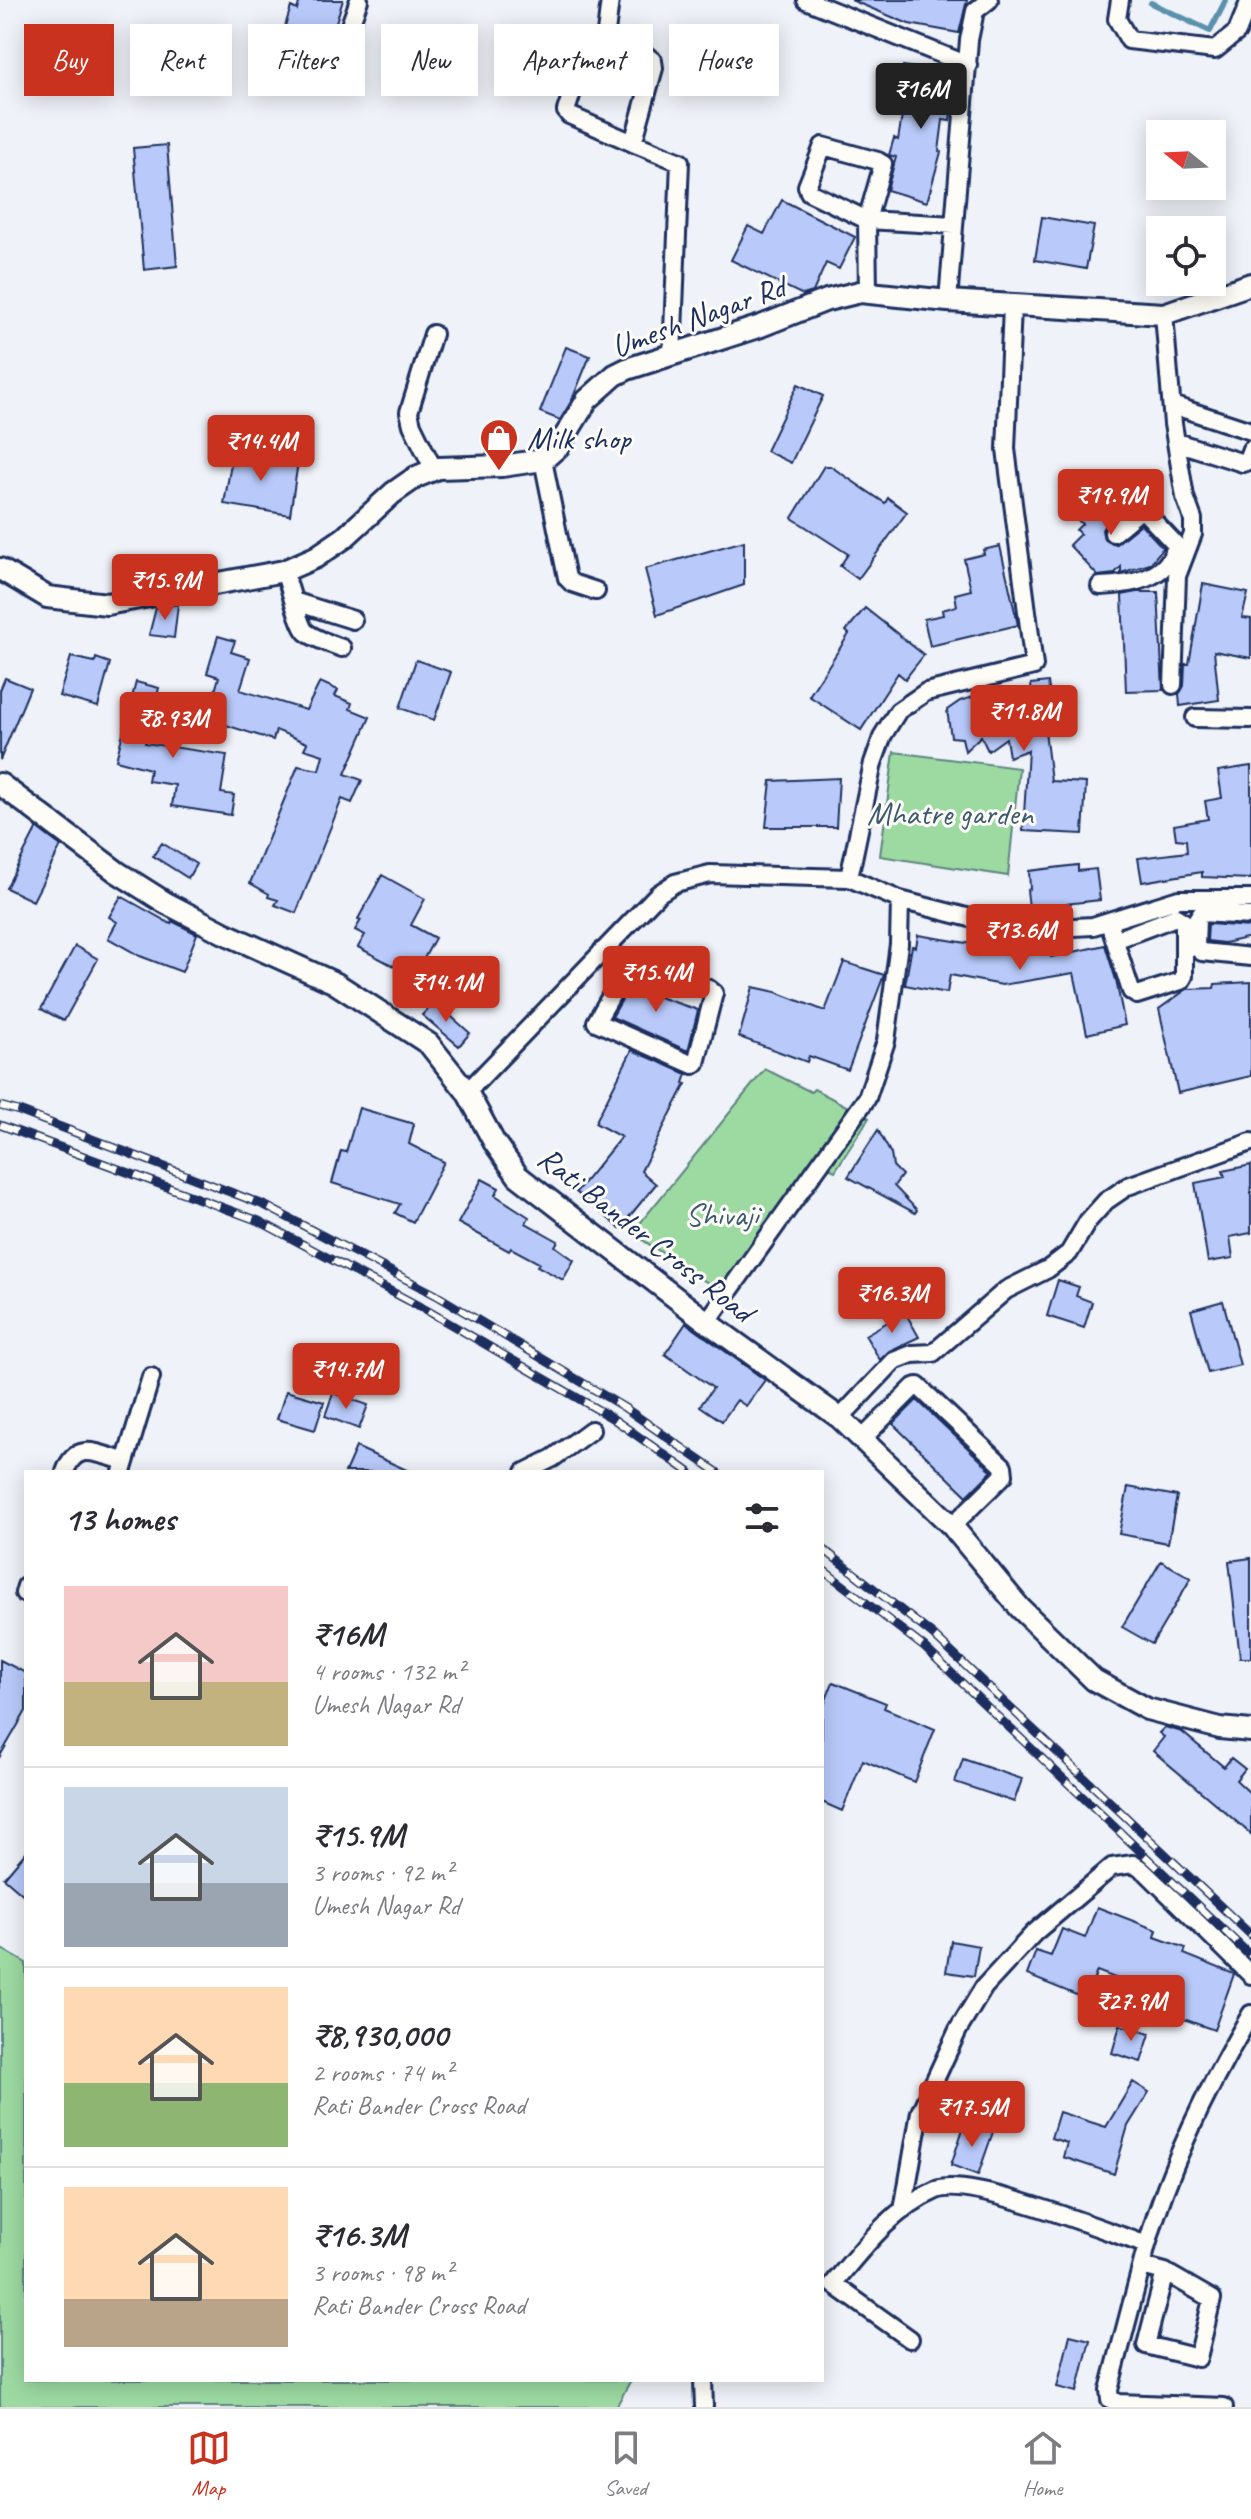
<!DOCTYPE html>
<html lang="en">
<head>
<meta charset="utf-8">
<style>
	body { margin:0; font-family:Caveat,sans-serif; background:#f7f7f7; color:#2b2b33; height:100vh; display:flex; flex-direction:column; font-size:30px; white-space:nowrap }
	* { box-sizing:border-box; margin:0 }
	p { font-size:26px; color:#7c7c81 }
	.icon { flex:none; width:44px; height:44px; fill:none; stroke:currentColor; stroke-width:2; stroke-linecap:round; stroke-linejoin:round }
	.map { position:relative; flex:1; overflow:hidden }
	.side { position:absolute; left:24px; top:1470px; width:800px; height:912px; display:flex; flex-direction:column; background:#fff; border-radius:0px; box-shadow:0 4px 20px #0003 }
	.side>* { flex:none }
	.banner { position:absolute; left:24px; top:24px; width:800px; height:72px; display:flex; gap:16px }
	.needle { width:52px; rotate:288deg }
	.controls { position:absolute; left:1146px; top:120px; display:grid; gap:16px }
	.controls a { display:grid; place-items:center; width:80px; height:80px; border-radius:0px; background:#fff; box-shadow:0 4px 20px #0003; font-size:40px }
	.price { position:absolute; translate:-50% -68px; padding:0 18px; border-radius:8px; background:#c8321e; color:#fff; font-size:26px; line-height:52px; filter:drop-shadow(0 2px 4px #0008) }
	.price::after { content:''; position:absolute; left:50%; top:48px; width:24px; height:18px; margin-left:-12px; background:inherit; clip-path:polygon(0 0,100% 0,50% 100%) }
	.price.on { background:#222; color:#fff }
	ul { padding:0; list-style:none }
	li { display:flex; align-items:center; gap:24px; height:200px; padding:0 40px }
	li+li { border-top:2px solid #e1e1e2 }
	li span { display:grid; place-items:center; flex:none; width:224px; height:160px; border-radius:0px; color:#555 }
	li>.icon { margin-inline-start:auto }
	span .icon { width:96px; height:96px; fill:#fffc; stroke-width:1 }
	li b { font-size:34px }
	h2 { display:flex; justify-content:space-between; align-items:center; height:96px; padding:0 40px; font-size:34px }
	.chip { padding:0 28px; border-radius:0px; background:#fff; box-shadow:0 4px 20px #0003; font-size:28px; line-height:72px }
	.chip.on { background:#c8321e; color:#fff }
	.tab-bar { display:flex; justify-content:space-around; align-items:center; height:112px; border-top:2px solid #e1e1e2; background:#fff; font-size:22px; color:#7c7c81 }
	.tab-bar a { display:grid; justify-items:center; gap:4px }
	.tab-bar .on { color:#c8321e }
	.map>svg:first-child { display:block }
	.green { fill:#9ddaa2; stroke:#5c8480; stroke-width:2 }
	.lines { fill:none; stroke-linecap:round; stroke-linejoin:round }
	.stream { stroke:#5a91ad; stroke-width:6 }
	.building { fill:#b9cafa; stroke:#1b2f5e; stroke-width:2 }
	.minor-casing { stroke:#1b2f5e; stroke-width:22 }
	.tertiary-casing { stroke:#1b2f5e; stroke-width:26 }
	.minor { stroke:#fdfcf7; stroke-width:16 }
	.tertiary { stroke:#fdfcf7; stroke-width:20 }
	.rail-casing { stroke:#1b2f5e; stroke-width:9 }
	.rail { stroke:#fdfcf7; stroke-width:6; stroke-dasharray:18; stroke-linecap:butt }
	.labels { text-anchor:middle; stroke-width:6; stroke-linejoin:round; paint-order:stroke }
	.street-label { font-size:32px; fill:#1b2f5e; stroke:#fdfcf7 }
	.poi-label { font-size:32px; fill:#1b2f5e; stroke:#fdfcf7; text-anchor:start }
	.park-label { font-size:32px; fill:#3c5a6f; stroke:#fdfcf7 }
</style>
</head>
<body>
<div class="map">
<svg width="1251" height="2407" viewBox="0 0 1251 2407">
	<rect width="100%" height="100%" fill="#eff2f8"/>
	<filter id="ink" filterUnits="userSpaceOnUse"><feTurbulence type="fractalNoise" baseFrequency=".0125" numOctaves="2"/><feDisplacementMap in="SourceGraphic" scale="16" xChannelSelector="R" yChannelSelector="G"/><feConvolveMatrix kernelMatrix="1 2 1 2 8 2 1 2 1" color-interpolation-filters="sRGB"/></filter>
	<g filter="url(#ink)">
		<!-- green -->
		<path class="green" d="M894,752L1019,768L1008,876L880,856Z
			M765,1069L811,1092L814,1089L869,1118L835,1171L829,1168L732,1299L632,1233Z
			M0,1948L26,1963V2380H631L616,2407H0Z"/>
		<g class="lines">
			<!-- stream -->
			<path class="stream" d="M1151,3L1210,31L1226,0"/>
		</g>
		<!-- building -->
		<path class="building" d="M300,0H343L330,41L285,26L291,7L297,10Z
			M851,0H967L959,33L909,24Z
			M903,66L955,74L950,121L943,120L939,151L941,152L927,202L887,190L896,157L889,155L894,138L898,140L907,86L900,84Z
			M167,145L177,266L144,270L133,148Z
			M782,200L855,237L839,269L826,263L813,292L803,295L731,260L748,226L764,234Z
			M1042,217L1094,226L1086,269L1035,260Z
			M566,347L590,356L572,400L560,420L540,412Z
			M798,384L823,396L791,463L766,451Z
			M233,452L298,462L290,515L224,504Z
			M824,466H830L885,503L888,498L907,512L858,579L840,566L848,554L792,518Z
			M1104,485L1117,500L1126,492L1133,502L1105,525L1102,530L1104,539L1116,544L1141,524L1163,548L1150,564L1121,573V567L1114,574L1098,576L1069,545L1080,534L1076,530L1082,524L1073,515Z
			M744,541V585L657,615L645,569Z
			M1000,546L1018,625L930,646L924,619L943,615L942,610L957,606L955,594L971,590L964,559L984,554L983,550Z
			M1203,584L1248,593L1242,618L1251,619V658L1214,651L1219,700L1180,706L1179,694L1184,686L1185,664H1189Z
			M1137,592H1158L1163,690L1126,691L1122,595Z
			M178,604L174,638L149,635L156,608Z
			M865,608L924,655L905,679L898,673L861,730L809,696L849,634L846,631Z
			M218,636L235,641L231,652L250,658L240,690L306,710L320,682L338,690L335,696L352,703L350,709L370,717L345,774L362,780L352,803L342,799L296,913L275,905L278,900L268,897L269,894L250,883L298,766L319,770L323,755L304,749L307,743L276,730L273,740L207,719L219,677L207,673Z
			M71,657L95,662L96,658L110,663L98,707L59,696Z
			M416,660L451,672L434,720L400,708Z
			M5,678L30,688L0,760V690Z
			M136,682L159,688L145,743L227,755L221,793L234,795L231,815L172,806L175,785L148,781L150,769L116,760Z
			M1048,682L1053,720L1044,722L1051,781L1086,783L1083,834L1023,831L1028,750L1009,757L1006,738L988,751L981,736L965,751L962,738L951,737L947,710L960,701L979,695L1032,693L1031,684Z
			M1251,766V879L1202,877V872L1142,882L1138,858L1187,852L1186,840L1176,839L1174,825L1208,819L1205,801L1222,798L1218,771Z
			M839,778L836,827H766L771,781Z
			M37,828L61,846L33,901L6,888Z
			M162,843L196,864L188,878L153,856Z
			M1078,865V871L1096,869L1100,900L1029,908L1027,890L1030,889L1029,871Z
			M382,875L425,899L411,925L435,938L414,977L358,947L365,935L355,930L361,920L358,919Z
			M121,896L171,924L172,921L197,934L182,972L140,956L108,938L117,922L109,917Z
			M1208,924L1251,927V937L1224,943L1207,941Z
			M918,935L973,944L974,938L1016,946L1048,940L1051,957L1105,945L1116,980L1125,1025L1087,1034L1074,973L1002,985L950,975L947,993L905,985L912,946L916,947Z
			M75,946L98,959L64,1021L41,1009Z
			M844,962L884,975L848,1070L809,1056L807,1062L739,1037L753,987L776,992L825,1011Z
			M636,975L660,983L656,996L698,1010L688,1051L612,1017Z
			M1251,982V1076L1178,1093L1159,1009L1187,989L1214,988L1215,984Z
			M435,1002L470,1033L459,1046L422,1015Z
			M632,1050L687,1074L684,1083L686,1084L641,1171L656,1184L620,1228L576,1192L621,1137L595,1123Z
			M359,1108L414,1124L409,1144L444,1162L413,1222L395,1213L400,1204L332,1183L341,1151L346,1152Z
			M878,1130L891,1154L893,1166L902,1175L894,1186L917,1210L915,1213L848,1177Z
			M1251,1165V1233L1230,1237L1233,1258L1208,1262L1195,1183L1225,1177L1223,1171Z
			M482,1179L499,1188L495,1195L529,1217L526,1223L558,1241L555,1246L574,1260L563,1280L537,1266L539,1263L511,1248L509,1251L458,1223Z
			M1058,1280L1079,1287L1076,1296L1092,1302L1084,1328L1047,1316Z
			M1223,1301L1240,1365L1208,1373L1191,1310Z
			M905,1312L919,1337L889,1351L880,1360L865,1335Z
			M686,1323L765,1380L746,1406L737,1400L722,1421L700,1406L713,1388L665,1354Z
			M286,1391L324,1402L315,1430L277,1419Z
			M333,1393L368,1405L359,1429L325,1416Z
			M917,1400L992,1471L967,1496L893,1424Z
			M356,1447L411,1472H345Z
			M1128,1487L1177,1496L1168,1543L1119,1534Z
			M1251,1558V1658H1240L1229,1561Z
			M1161,1561L1191,1578L1152,1644L1122,1627Z
			M0,1660L26,1673V1711L0,1756Z
			M833,1682L886,1703L884,1708L935,1729L914,1782L863,1760L842,1811L822,1802V1710Z
			M1165,1727L1182,1732L1224,1767L1231,1758L1245,1769L1236,1780L1251,1794V1834L1153,1751L1164,1737L1159,1733Z
			M963,1759L1022,1779L1014,1802L955,1782Z
			M26,1852V1897L4,1878Z
			M1097,1907L1157,1930L1155,1937L1186,1948L1184,1954L1234,1974L1214,2030L1167,2013L1170,2006L1141,1996L1144,1989L1097,1971L1086,1999L1027,1975L1036,1951L1051,1956L1062,1929L1085,1938Z
			M951,1941L979,1946L974,1976L946,1972Z
			M1120,2025L1150,2034L1141,2062L1112,2053Z
			M1133,2082L1149,2092L1128,2126L1114,2174L1063,2157L1067,2143L1051,2138L1059,2112L1106,2127Z
			M965,2123L993,2132L978,2175L951,2165Z
			M1070,2335L1090,2340L1077,2392L1057,2387Z"/>
		<g class="lines">
			<defs>
				<path id="minor" d="M610,0L605,41L608,47L647,56L653,61L654,68L633,143L680,162L672,356
					M806,0L968,65
					M1120,0L1117,19L1129,40L1215,50L1237,32L1250,0
					M344,42L359,0
					M580,68L566,111L569,115L633,143
					M868,291L867,220L883,164L878,161L823,146L807,186L809,192L867,220L954,225
					M948,301L969,40L975,11L989,0
					M1012,306L1006,449L1034,666L926,692L898,711L883,735L873,763L849,878L900,900L1017,930L1093,926L1179,899H1251
					M1164,314L1173,424L1185,497L1193,519V534L1177,576L1173,685
					M433,334L409,412L412,425L434,470
					M1172,405L1251,431
					M1176,442L1243,463L1246,462L1251,449
					M543,460L567,578L572,583L596,591
					M284,571C289,584 299,626 306,632C315,639 331,644 342,648
					M1100,586C1129,585 1168,580 1176,545L1143,510L1138,512L1113,533
					M296,602L353,620
					M1195,718L1251,719
					M1251,916L1201,913L1197,919L1196,947L1202,952L1251,957
					M1109,921L1111,929L1131,991L1137,995L1181,981L1184,976V922L1176,917L1115,940
					M602,951L709,989L714,993L696,1063L693,1065L596,1022L631,961
					M467,1092L658,894L675,883L710,874L849,878
					M707,1322L867,1098L886,1041L899,944L900,900
					M840,1418L894,1361L912,1354L933,1353L1006,1290L1048,1269L1069,1253L1088,1221L1106,1201L1128,1186L1251,1142
					M862,1439L914,1387L918,1386L1003,1466L1004,1475L952,1526
					M65,1472C76,1440 98,1454 124,1461
					M122,1472L151,1377
					M525,1472L553,1458L591,1430
					M24,1593L26,1586
					M903,2210L920,2112L958,2030L984,1987L1034,1933L1112,1867L1133,1864L1146,1872L1251,1975
					M1147,2245L1109,2390L1110,2399L1118,2403L1224,2407
					M1142,2266L1165,2272L1212,2299L1198,2358L1146,2345L1165,2272
					M910,2339L833,2284C862,2249 893,2208 936,2190C969,2176 1108,2232 1147,2245C1170,2163 1208,2087 1251,2014
					M703,2380L704,2407"/>
				<path id="tertiary" d="M0,569L47,597L107,604L284,571L316,557L344,538L393,493L416,477L438,468L502,466L543,460L559,446L587,400L615,375L627,369L761,326L827,300L860,292L948,301L1164,314L1251,284
					M0,784L117,872L166,903L224,933L335,983L429,1044L467,1092L494,1142L518,1176L707,1322L840,1418L952,1526L1020,1608L1094,1680L1147,1709L1220,1728L1251,1731"/>
			</defs>
			<!-- minor casing -->
			<use href="#minor" class="minor-casing"/>
			<!-- tertiary casing -->
			<use href="#tertiary" class="tertiary-casing"/>
			<!-- minor -->
			<use href="#minor" class="minor"/>
			<!-- tertiary -->
			<use href="#tertiary" class="tertiary"/>
			<defs>
				<path id="rail" d="M0,1106L19,1111L264,1205L436,1295L625,1408L717,1472
					M0,1125L259,1221L428,1311L612,1418L689,1472
					M822,1548L933,1635L1251,1935
					M822,1569L924,1647L1251,1956"/>
			</defs>
			<!-- rail casing -->
			<use href="#rail" class="rail-casing"/>
			<!-- rail -->
			<use href="#rail" class="rail"/>
		</g>
	</g>
	<!-- icons -->
	<defs>
		<symbol id="shop-pin" viewBox="-11 -11 22 30"><path d="M0 17L-7.5 6A9.5 9.5 0 1 1 7.5 6Z" fill="#c8321e" stroke="#fdfcf7"/><path d="M-5-2.5h2.3a2.7 3.5 0 0 1 5.4 0H5L5.5 6h-11ZM-1.5-2.5h3a1.5 2.3 0 0 0-3 0Z" fill="#fff"/></symbol>
	</defs>
	<g fill-rule="evenodd">
		<use href="#shop-pin" x="477" y="416" width="44" height="60"/>
	</g>
	<g class="labels">
		<!-- street labels -->
		<g class="street-label">
			<text transform="translate(698 316) rotate(-20)" y="11">Umesh Nagar Rd</text>
			<text transform="translate(646 1234) rotate(38)" y="11">Rati Bander Cross Road</text>
		</g>
		<!-- poi labels -->
		<g class="poi-label">
			<text x="527" y="449">Milk shop</text>
		</g>
		<!-- park labels -->
		<g class="park-label">
			<text x="950" y="824">Mhatre garden</text>
			<text x="722" y="1225">Shivaji</text>
		</g>
	</g>
</svg>
<div class="controls">
<a><svg class="needle" viewBox="-14 -14 28 28"><path d="M0-13l5 13h-10z" fill="#e53935"/><path d="M0 13l5-13h-10z" fill="#7c7c81"/></svg></a>
<a><svg class="icon" aria-label="locate" viewBox="0 0 24 24"><circle cx="12" cy="12" r="6"/><path d="M12 2v4M12 18v4M2 12h4M18 12h4"/></svg></a>
</div>
<b class="price on" style="left:921px;top:131px">₹16M</b>
<b class="price" style="left:261px;top:483px">₹14.4M</b>
<b class="price" style="left:1111px;top:537px">₹19.9M</b>
<b class="price" style="left:165px;top:622px">₹15.9M</b>
<b class="price" style="left:1024px;top:753px">₹11.8M</b>
<b class="price" style="left:173px;top:760px">₹8.93M</b>
<b class="price" style="left:1020px;top:972px">₹13.6M</b>
<b class="price" style="left:656px;top:1014px">₹15.4M</b>
<b class="price" style="left:446px;top:1024px">₹14.1M</b>
<b class="price" style="left:892px;top:1335px">₹16.3M</b>
<b class="price" style="left:346px;top:1411px">₹14.7M</b>
<b class="price" style="left:1131px;top:2043px">₹27.9M</b>
<b class="price" style="left:972px;top:2149px">₹17.5M</b>
<div class="banner">
<a class="chip on">Buy</a>
<a class="chip">Rent</a>
<a class="chip">Filters</a>
<a class="chip">New</a>
<a class="chip">Apartment</a>
<a class="chip">House</a>
</div>
<section class="side">
<h2>13 homes<svg class="icon" aria-label="filters" viewBox="0 0 24 24"><path d="M4 7h16M4 17h16"/><circle cx="9" cy="7" r="2"/><circle cx="15" cy="17" r="2"/></svg></h2>
<ul>
<li><span style="background:linear-gradient(#f6c9c9 60%,#c2b280 0)"><svg class="icon" aria-label="home" viewBox="0 0 24 24"><path d="M3 11l9-7 9 7M6 9v11h12V9"/></svg></span><div><b>₹16M</b><p>4 rooms · 132 m²</p><p>Umesh Nagar Rd</p></div></li>
<li><span style="background:linear-gradient(#c9d6e8 60%,#9aa5b1 0)"><svg class="icon" aria-label="home" viewBox="0 0 24 24"><path d="M3 11l9-7 9 7M6 9v11h12V9"/></svg></span><div><b>₹15.9M</b><p>3 rooms · 92 m²</p><p>Umesh Nagar Rd</p></div></li>
<li><span style="background:linear-gradient(#ffd9b3 60%,#8fb573 0)"><svg class="icon" aria-label="home" viewBox="0 0 24 24"><path d="M3 11l9-7 9 7M6 9v11h12V9"/></svg></span><div><b>₹8,930,000</b><p>2 rooms · 74 m²</p><p>Rati Bander Cross Road</p></div></li>
<li><span style="background:linear-gradient(#ffd9b3 70%,#b9a48a 0)"><svg class="icon" aria-label="home" viewBox="0 0 24 24"><path d="M3 11l9-7 9 7M6 9v11h12V9"/></svg></span><div><b>₹16.3M</b><p>3 rooms · 98 m²</p><p>Rati Bander Cross Road</p></div></li>
</ul>
</section>
</div>
<nav class="tab-bar">
<a class="on"><svg class="icon" aria-label="map" viewBox="0 0 24 24"><path d="M3 6l6-2 6 2 6-2v14l-6 2-6-2-6 2zM9 4v14M15 6v14"/></svg>Map</a>
<a><svg class="icon" aria-label="saved" viewBox="0 0 24 24"><path d="M7 4h10v16l-5-4-5 4z"/></svg>Saved</a>
<a><svg class="icon" aria-label="home" viewBox="0 0 24 24"><path d="M3 11l9-7 9 7M6 9v11h12V9"/></svg>Home</a>
</nav>
</body>
</html>
